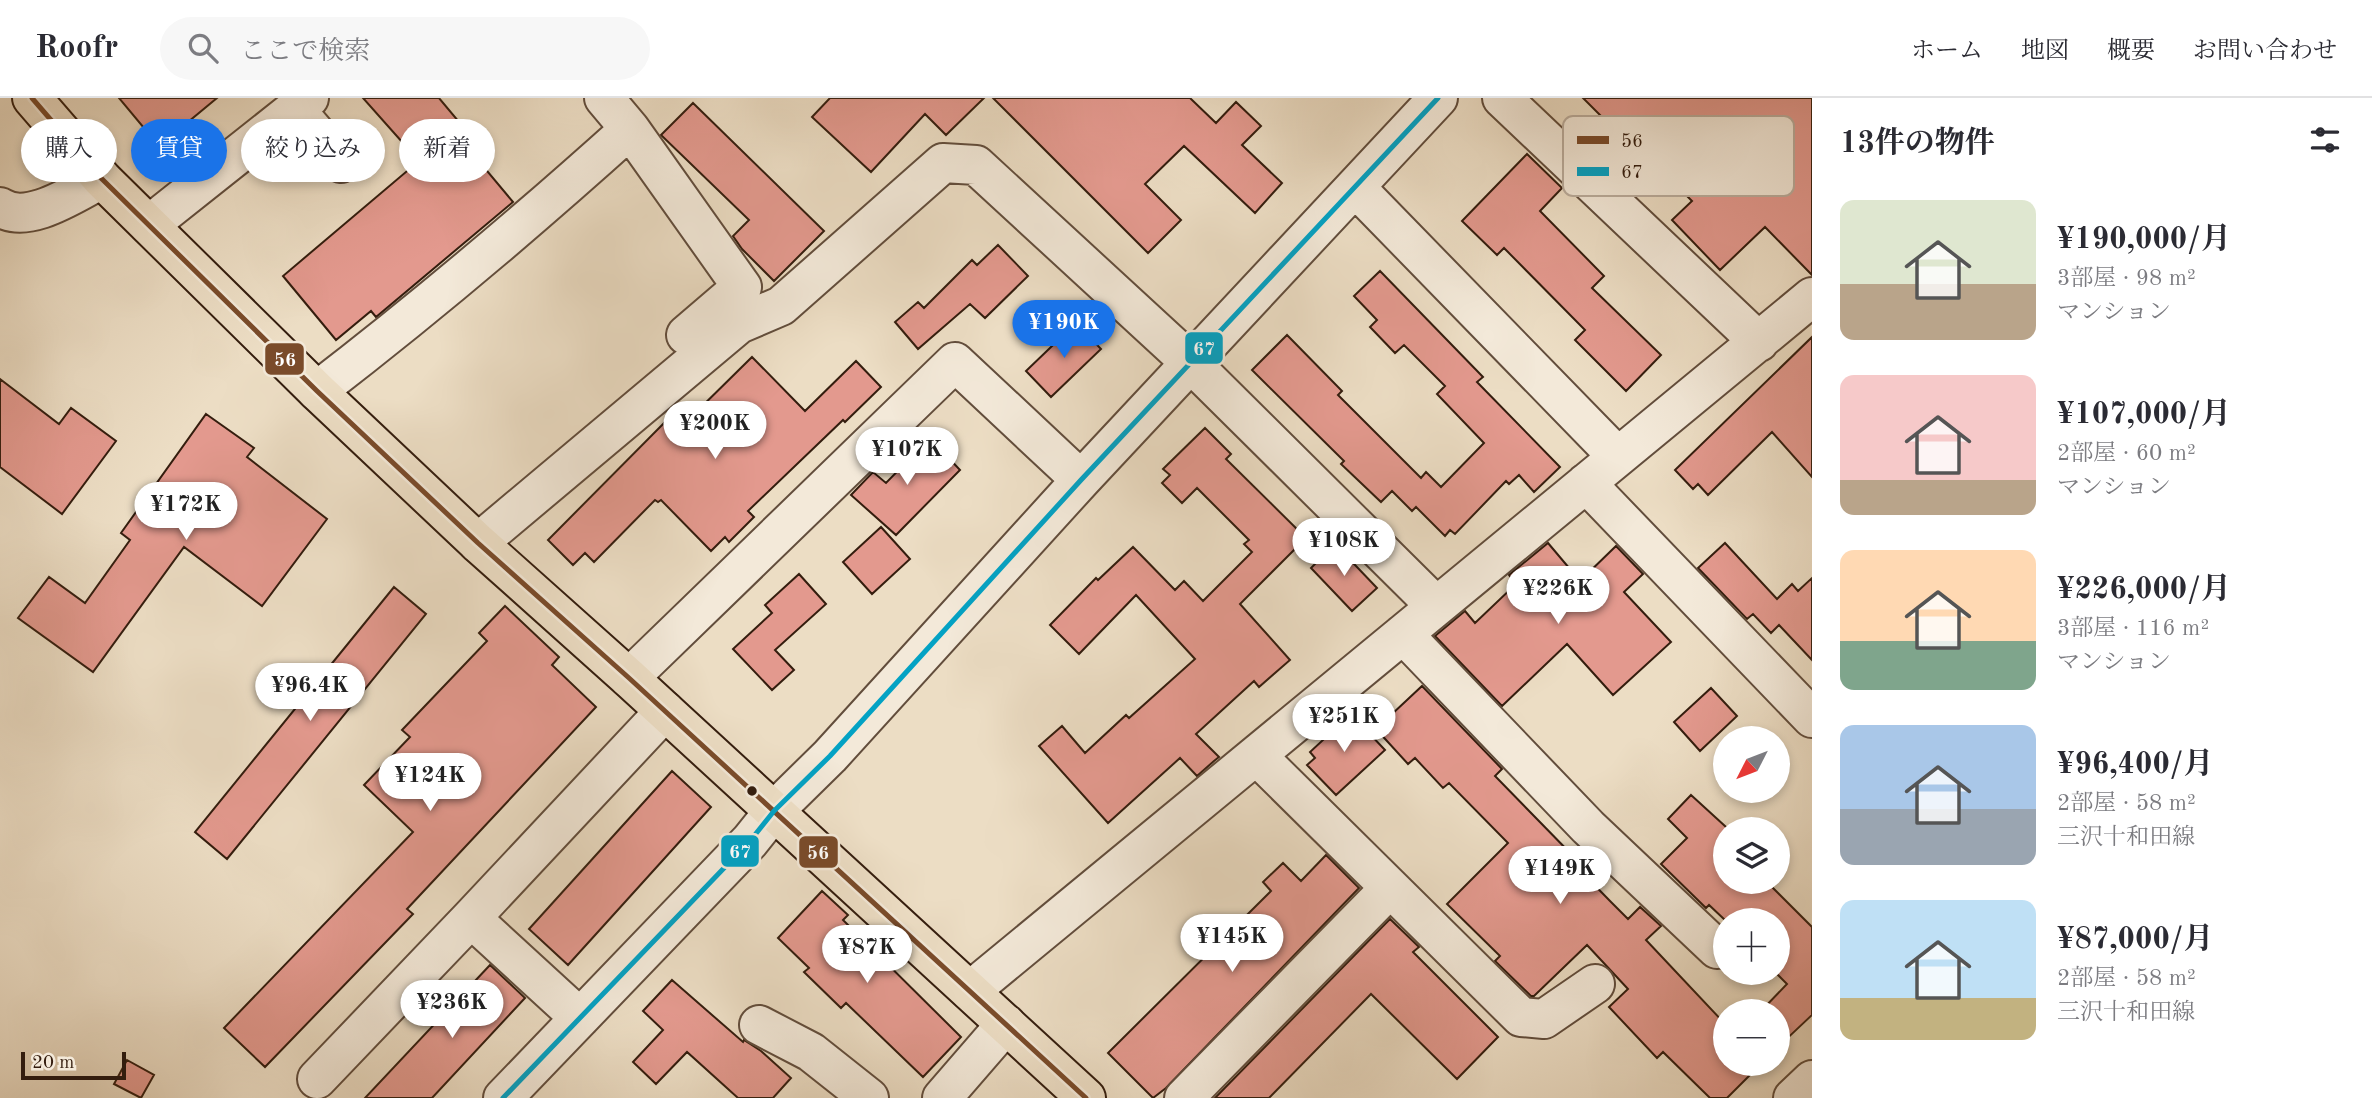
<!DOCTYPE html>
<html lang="ja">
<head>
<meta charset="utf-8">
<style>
	body { margin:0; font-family:"Old Standard TT","Noto Serif JP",serif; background:#f7f7f7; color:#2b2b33; height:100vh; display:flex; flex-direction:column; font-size:26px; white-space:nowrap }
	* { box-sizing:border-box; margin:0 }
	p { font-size:23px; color:#7c7c81 }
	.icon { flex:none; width:38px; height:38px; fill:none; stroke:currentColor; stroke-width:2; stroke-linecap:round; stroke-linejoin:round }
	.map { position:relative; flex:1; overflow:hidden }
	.panel { display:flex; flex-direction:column; background:#fff; width:560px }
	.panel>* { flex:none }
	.top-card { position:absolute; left:21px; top:21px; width:665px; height:63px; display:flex; gap:14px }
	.needle { width:46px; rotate:228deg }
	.buttons { position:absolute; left:1713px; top:628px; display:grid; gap:14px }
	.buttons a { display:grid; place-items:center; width:77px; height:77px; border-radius:50%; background:#fff; box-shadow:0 4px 10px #0003; font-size:35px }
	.scale { position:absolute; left:21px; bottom:18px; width:105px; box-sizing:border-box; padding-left:7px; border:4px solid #341d0e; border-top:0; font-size:19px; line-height:24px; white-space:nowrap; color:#341d0e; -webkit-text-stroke:5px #f3e9d9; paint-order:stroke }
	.price { position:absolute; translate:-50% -60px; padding:0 16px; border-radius:24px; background:#fff; color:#222; font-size:23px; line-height:46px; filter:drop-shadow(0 2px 4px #0008) }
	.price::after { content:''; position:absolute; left:50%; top:42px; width:21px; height:16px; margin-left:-10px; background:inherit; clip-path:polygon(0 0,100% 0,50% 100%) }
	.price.current { background:#1a73e8; color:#fff }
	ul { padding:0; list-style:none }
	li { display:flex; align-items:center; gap:21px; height:175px; padding:0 28px }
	li span { display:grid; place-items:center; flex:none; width:196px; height:140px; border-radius:14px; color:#555 }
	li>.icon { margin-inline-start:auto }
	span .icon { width:84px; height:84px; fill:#fffc; stroke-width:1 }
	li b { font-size:30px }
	h2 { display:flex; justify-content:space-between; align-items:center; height:84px; padding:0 28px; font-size:30px }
	.tag { padding:0 24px; border-radius:32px; background:#fff; box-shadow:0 4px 10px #0003; font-size:24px; line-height:63px }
	.tag.current { background:#1a73e8; color:#fff }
	header { display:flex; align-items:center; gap:42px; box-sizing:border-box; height:98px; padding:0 35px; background:#fff; border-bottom:2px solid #e1e1e2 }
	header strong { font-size:33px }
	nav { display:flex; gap:38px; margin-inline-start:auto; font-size:24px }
	.search { width:490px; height:63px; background:#f7f7f7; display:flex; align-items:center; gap:18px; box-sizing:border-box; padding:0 24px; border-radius:38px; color:#7c7c81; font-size:26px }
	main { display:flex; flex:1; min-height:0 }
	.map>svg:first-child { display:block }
	.building { fill:#e3998e; stroke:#341d0e; stroke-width:2 }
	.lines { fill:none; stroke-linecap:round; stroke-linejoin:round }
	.minor-casing { stroke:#624d3c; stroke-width:42 }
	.major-casing { stroke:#341d0e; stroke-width:42 }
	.minor { stroke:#f3e9d9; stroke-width:38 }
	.major { stroke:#ecddc4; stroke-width:38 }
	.bus-1-casing { stroke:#f3e9d9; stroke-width:10 }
	.bus-2-casing { stroke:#f3e9d9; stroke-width:10 }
	.bus-1 { stroke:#7a4b2a; stroke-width:5 }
	.bus-2 { stroke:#03a2c4; stroke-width:5 }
	.bus-dot { fill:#341d0e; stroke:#f3e9d9; stroke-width:2.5 }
	.key { fill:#f3e9d9; stroke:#baac9c; stroke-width:2 }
	.key-label { font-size:19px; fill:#341d0e }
	.line-badge { stroke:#f3e9d9; stroke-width:2.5 }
	.badge-label { font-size:19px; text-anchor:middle; font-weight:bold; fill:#fff }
</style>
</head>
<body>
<header>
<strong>Roofr</strong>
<div class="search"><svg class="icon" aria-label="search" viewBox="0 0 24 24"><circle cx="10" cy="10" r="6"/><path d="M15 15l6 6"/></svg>ここで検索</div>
<nav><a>ホーム</a><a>地図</a><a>概要</a><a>お問い合わせ</a></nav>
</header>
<main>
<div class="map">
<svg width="1812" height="1000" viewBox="0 0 1812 1000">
	<rect width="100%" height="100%" fill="#ecddc4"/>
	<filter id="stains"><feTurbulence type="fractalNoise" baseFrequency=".00286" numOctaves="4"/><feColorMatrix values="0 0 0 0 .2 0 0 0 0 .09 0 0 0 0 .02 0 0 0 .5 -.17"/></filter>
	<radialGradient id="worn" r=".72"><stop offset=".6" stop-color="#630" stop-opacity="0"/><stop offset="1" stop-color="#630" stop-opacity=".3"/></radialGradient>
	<!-- building -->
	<path class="building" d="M119,0H217L159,48Z
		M363,0H439L480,49L472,55L513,104L376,219L371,213L336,242L283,178L419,63Z
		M830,0H984L946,37L925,16L871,74L812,19Z
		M993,0H1190L1216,25L1236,4L1261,28L1242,47L1282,85L1255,115L1184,48L1145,86L1181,122L1148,155Z
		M1583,0H1812V177L1765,129L1720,172L1672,122L1692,103L1639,50L1636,53Z
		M693,5L824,133L774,183L742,151L733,138L749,122L661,37Z
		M1527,56L1562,90L1540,113L1604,178L1592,190L1661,257L1626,293L1575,242L1585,232L1504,150L1497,157L1462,123Z
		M998,147L1028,178L985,220L970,206L918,251L895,224L918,204L924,210L972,162L977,167Z
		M1380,173L1483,279L1477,284L1560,369L1534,394L1519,377L1509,386L1506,383L1455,436L1450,432L1445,438L1416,409L1412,413L1392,393L1381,404L1341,366L1344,363L1252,272L1287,237L1342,293L1338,297L1421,380L1426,374L1441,389L1484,345L1437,296L1445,288L1404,247L1395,255L1370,229L1377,222L1354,198Z
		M1076,225L1101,251L1051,299L1026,273Z
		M1812,239V379L1772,334L1708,397L1698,386L1693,391L1675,372Z
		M752,259L805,313L856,263L881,289L845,324L843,322L748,413L754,419L729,444L725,439L711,453L661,402L658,404L655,402L594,464L585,455L573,467L548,442L670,319L680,330Z
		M0,281L59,326L71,310L116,343L62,416L0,369Z
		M206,316L254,350L247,359L327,421L262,508L184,449L93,574L18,520L49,479L85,505L130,442L121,435Z
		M1205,330L1231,356L1226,361L1306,440L1240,506L1290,562L1259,589L1254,583L1196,636L1219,659L1214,663L1197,678L1180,660L1108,725L1039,648L1062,628L1085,655L1126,617L1129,620L1195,561L1136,497L1079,556L1050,527L1096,480L1098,482L1133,449L1175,492L1184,483L1203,503L1252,454L1244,446L1249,442L1197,390L1182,405L1162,385L1170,377L1163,371Z
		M930,340L960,372L896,437L851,397L873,374L886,385Z
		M881,429L910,461L872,496L843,464Z
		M1548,445L1580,483L1616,448L1643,476L1624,494L1671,544L1613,597L1567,546L1502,608L1435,538L1465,513L1475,525L1516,486L1509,477Z
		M1725,445L1777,501L1792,486L1798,493L1812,480V562L1779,527L1771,535L1753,516L1747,521L1698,470Z
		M1335,446L1377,490L1352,513L1311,470Z
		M799,476L826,506L775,552L794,572L772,592L733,551L772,515L765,507Z
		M394,489L426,516L227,761L195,734Z
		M505,508L559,559L552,567L596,609L407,811L413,816L265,969L224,930L413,734L364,687L410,639L402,632L487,543L479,535Z
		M1422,588L1502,671L1495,678L1575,760L1571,763L1611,804L1628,821L1640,809L1661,828L1646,842L1726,927V966H1761L1727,1000H1710L1663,954L1657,960L1609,909L1628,891L1587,847L1534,898H1531L1495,863L1500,858L1447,806L1508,745L1449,685L1443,690L1415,660L1408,666L1376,631Z
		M1711,590L1737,618L1700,653L1674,624Z
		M1351,616L1385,652L1336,697L1307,667L1315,660L1310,654Z
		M672,673L711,709L568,867L529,831Z
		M1691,697L1726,729V784H1767L1812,829V917L1778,949V914H1760L1787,886L1776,875H1778V822L1726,823L1709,807L1706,810L1661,766L1687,740L1668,721Z
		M1326,757L1359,790L1166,990L1153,1000L1108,955L1271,793L1263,784L1283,765L1301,783Z
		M822,793L848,817L843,822L961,939L923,979L846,905L841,910L804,874L809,870L778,840Z
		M1390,821L1419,849L1413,854L1498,939L1457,981L1371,896L1269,1000H1215Z
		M490,867L525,900L432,1000H365Z
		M672,882L743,944L744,942L761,953L791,980L773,1000H738L687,954L656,986L633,964L663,932L643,913Z
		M127,962L154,977L141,1000L114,986Z"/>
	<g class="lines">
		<defs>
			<path id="minor" d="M1502,0L1759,244
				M295,11L341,65
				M630,31L742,189L686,237
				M1355,89L1618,359
				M0,109C28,128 76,94 102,81
				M149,127L309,0
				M317,293C425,210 529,122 630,31L604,0
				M1586,385L1812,620
				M478,445L739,226L781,208L943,65L976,67L1191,265L1436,508
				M1403,536L1588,729L1717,851
				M629,580L955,264L1081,382
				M1257,658L1521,919L1544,921L1595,886
				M471,820L580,920
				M970,893L1812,199
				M759,927L811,954L869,1000
				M317,981L471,820L665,613
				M503,1000L750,743L774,713L830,658L1081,382L1438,0
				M942,1000L1006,926
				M1184,1000L1390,790
				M1793,1000L1812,982"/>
			<path id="major" d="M32,0L102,81L317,293L478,445L629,580L1086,1000"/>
		</defs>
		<!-- minor casing -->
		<use href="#minor" class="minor-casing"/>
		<!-- major casing -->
		<use href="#major" class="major-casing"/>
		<!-- minor -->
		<use href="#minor" class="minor"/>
		<!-- major -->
		<use href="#major" class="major"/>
		<defs>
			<path id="bus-1" d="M32,0L102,81L317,293L478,445L629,580L1086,1000"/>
			<path id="bus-2" d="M503,1000L750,743L774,713L830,658L1081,382L1438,0"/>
		</defs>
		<!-- bus-1 casing -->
		<use href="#bus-1" class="bus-1-casing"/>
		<!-- bus-2 casing -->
		<use href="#bus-2" class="bus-2-casing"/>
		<!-- bus-1 -->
		<use href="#bus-1" class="bus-1"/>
		<!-- bus-2 -->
		<use href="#bus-2" class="bus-2"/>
	</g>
	<!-- markers -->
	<circle class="bus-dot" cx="752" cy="693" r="6"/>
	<!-- legend -->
	<rect x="1563" y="18" width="231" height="80" rx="10" class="key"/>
	<rect x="1577" y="38" width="32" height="8" fill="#7a4b2a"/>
	<rect x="1577" y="69" width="32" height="9" fill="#03a2c4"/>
	<g class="key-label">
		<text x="1621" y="49">56</text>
		<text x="1621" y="80">67</text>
	</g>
	<g class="line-badge">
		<rect x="1184" y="233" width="40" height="34" rx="7" fill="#03a2c4"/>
		<rect x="264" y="244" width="41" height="34" rx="7" fill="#7a4b2a"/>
		<rect x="720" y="736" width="40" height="34" rx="7" fill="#03a2c4"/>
		<rect x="798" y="737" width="41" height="34" rx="7" fill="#7a4b2a"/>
	</g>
	<g class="badge-label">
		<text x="1204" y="257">67</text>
		<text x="285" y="268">56</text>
		<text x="740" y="760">67</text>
		<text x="818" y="761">56</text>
	</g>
	<rect width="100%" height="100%" filter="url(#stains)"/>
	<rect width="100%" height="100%" fill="url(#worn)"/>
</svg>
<div class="buttons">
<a><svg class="needle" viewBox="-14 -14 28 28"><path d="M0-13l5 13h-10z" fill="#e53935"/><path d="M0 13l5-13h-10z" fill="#7c7c81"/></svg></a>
<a><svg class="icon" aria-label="layers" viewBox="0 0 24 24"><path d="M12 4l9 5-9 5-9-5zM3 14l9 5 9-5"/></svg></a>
<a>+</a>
<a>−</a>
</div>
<div class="scale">20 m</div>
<b class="price current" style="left:1064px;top:262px">¥190K</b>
<b class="price" style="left:715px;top:363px">¥200K</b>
<b class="price" style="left:907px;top:389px">¥107K</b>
<b class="price" style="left:186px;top:444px">¥172K</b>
<b class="price" style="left:1344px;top:480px">¥108K</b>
<b class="price" style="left:1558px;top:528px">¥226K</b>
<b class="price" style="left:310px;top:625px">¥96.4K</b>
<b class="price" style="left:1344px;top:656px">¥251K</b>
<b class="price" style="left:430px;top:715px">¥124K</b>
<b class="price" style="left:1560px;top:808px">¥149K</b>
<b class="price" style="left:1232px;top:876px">¥145K</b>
<b class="price" style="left:867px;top:887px">¥87K</b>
<b class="price" style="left:452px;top:942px">¥236K</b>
<div class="top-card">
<a class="tag">購入</a>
<a class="tag current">賃貸</a>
<a class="tag">絞り込み</a>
<a class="tag">新着</a>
</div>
</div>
<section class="panel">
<h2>13件の物件<svg class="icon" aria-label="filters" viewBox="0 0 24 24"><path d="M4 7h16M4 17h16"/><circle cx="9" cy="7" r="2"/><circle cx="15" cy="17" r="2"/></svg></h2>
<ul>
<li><span style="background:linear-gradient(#dfe7d0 60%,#b9a48a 0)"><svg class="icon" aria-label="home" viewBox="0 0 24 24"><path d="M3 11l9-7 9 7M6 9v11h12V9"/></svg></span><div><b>¥190,000/月</b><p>3部屋 · 98 m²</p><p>マンション</p></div></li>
<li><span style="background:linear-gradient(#f6c9c9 75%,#b9a48a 0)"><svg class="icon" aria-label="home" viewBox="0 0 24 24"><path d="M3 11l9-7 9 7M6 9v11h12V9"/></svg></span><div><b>¥107,000/月</b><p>2部屋 · 60 m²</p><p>マンション</p></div></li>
<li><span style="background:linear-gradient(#ffd9b3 65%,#7fa58c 0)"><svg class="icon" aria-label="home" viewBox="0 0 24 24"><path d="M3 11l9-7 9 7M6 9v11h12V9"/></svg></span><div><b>¥226,000/月</b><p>3部屋 · 116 m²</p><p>マンション</p></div></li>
<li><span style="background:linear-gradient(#a9c7e8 60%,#9aa5b1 0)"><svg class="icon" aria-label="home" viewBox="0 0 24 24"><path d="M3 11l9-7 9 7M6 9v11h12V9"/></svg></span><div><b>¥96,400/月</b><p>2部屋 · 58 m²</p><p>三沢十和田線</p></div></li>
<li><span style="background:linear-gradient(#bfe0f5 70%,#c2b280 0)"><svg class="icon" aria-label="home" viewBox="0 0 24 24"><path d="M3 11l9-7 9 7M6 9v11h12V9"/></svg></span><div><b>¥87,000/月</b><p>2部屋 · 58 m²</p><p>三沢十和田線</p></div></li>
</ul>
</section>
</main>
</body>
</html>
